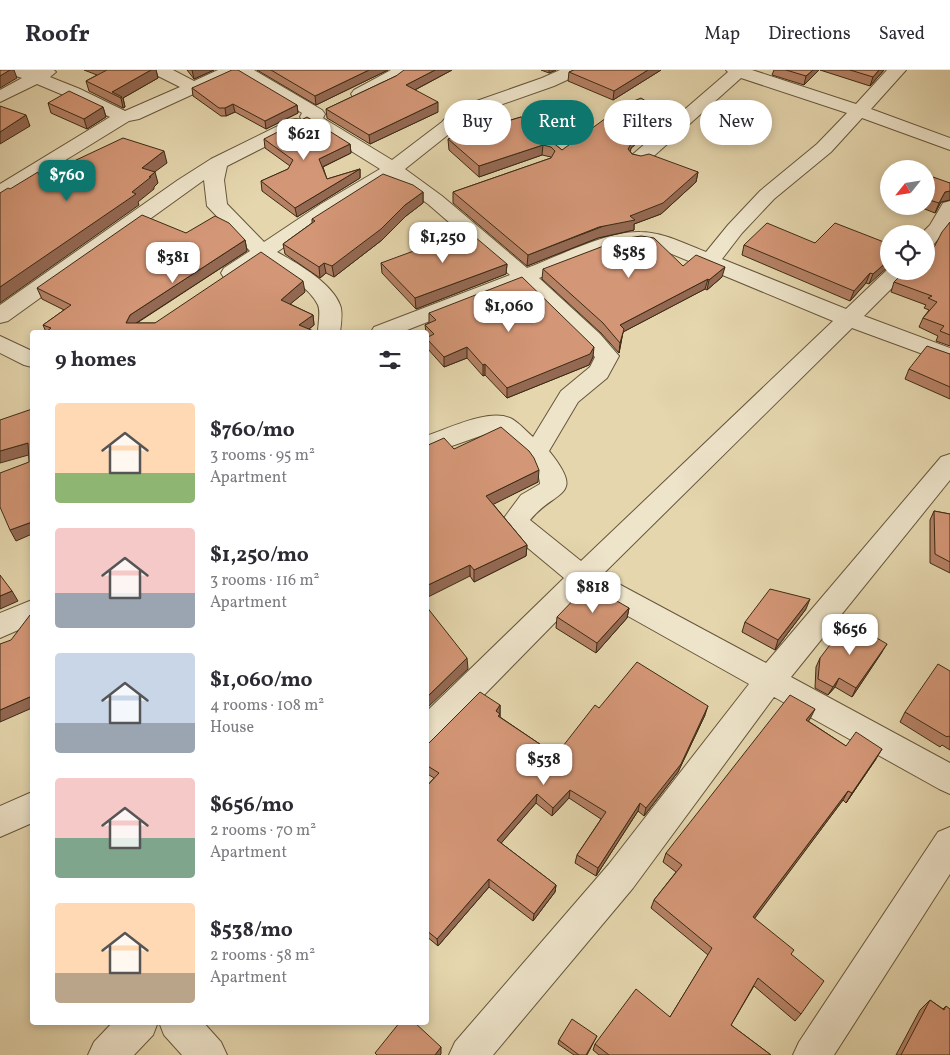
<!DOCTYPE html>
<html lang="en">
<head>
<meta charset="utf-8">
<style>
	body { margin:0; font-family:Vollkorn,serif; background:#f2f2f3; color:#2b2b33; height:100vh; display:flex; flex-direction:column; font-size:19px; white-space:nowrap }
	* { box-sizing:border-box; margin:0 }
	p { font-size:16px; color:#7c7c81 }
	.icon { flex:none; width:28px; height:28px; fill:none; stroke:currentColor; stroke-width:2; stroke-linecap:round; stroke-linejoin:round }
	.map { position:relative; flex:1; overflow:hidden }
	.panel { position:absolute; left:30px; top:260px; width:399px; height:695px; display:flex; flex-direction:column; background:#fff; border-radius:5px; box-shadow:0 2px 8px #0003 }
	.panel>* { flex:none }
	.hud { position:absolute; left:444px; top:30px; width:431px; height:45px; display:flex; gap:10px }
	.needle { width:32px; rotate:240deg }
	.tools { position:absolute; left:880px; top:90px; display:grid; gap:10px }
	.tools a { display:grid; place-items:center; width:55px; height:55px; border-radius:50%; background:#fff; box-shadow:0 2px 8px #0003; font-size:25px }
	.price { position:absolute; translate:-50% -42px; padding:0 11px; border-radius:10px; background:#fff; color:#222; font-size:16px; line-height:32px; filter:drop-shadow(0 1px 2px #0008) }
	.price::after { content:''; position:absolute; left:50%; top:30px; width:15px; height:11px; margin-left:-8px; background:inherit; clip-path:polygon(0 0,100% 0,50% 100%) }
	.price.current { background:#0f766e; color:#fff }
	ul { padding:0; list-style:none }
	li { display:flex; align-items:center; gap:15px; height:125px; padding:0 25px }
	li span { display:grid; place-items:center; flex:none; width:140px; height:100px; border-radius:5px; color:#555 }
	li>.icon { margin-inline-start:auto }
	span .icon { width:60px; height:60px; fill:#fffc; stroke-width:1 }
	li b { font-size:21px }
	h2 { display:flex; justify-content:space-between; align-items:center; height:60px; padding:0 25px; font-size:21px }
	.chip { padding:0 18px; border-radius:22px; background:#fff; box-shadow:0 2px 8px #0003; font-size:18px; line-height:45px }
	.chip.current { background:#0f766e; color:#fff }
	header { display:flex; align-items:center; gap:30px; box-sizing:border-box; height:70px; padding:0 25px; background:#fff; border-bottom:1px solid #e1e1e2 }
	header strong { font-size:24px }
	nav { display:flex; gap:28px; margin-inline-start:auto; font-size:18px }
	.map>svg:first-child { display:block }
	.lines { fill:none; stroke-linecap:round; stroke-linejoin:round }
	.street-casing { stroke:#66563a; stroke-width:2 }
	.street { fill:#eee4ca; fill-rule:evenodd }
	.wall { fill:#b58165; stroke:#3c2b14 }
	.shaded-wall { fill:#946953; stroke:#3c2b14 }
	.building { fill:#d39676; stroke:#3c2b14 }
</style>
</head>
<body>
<header>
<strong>Roofr</strong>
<nav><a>Map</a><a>Directions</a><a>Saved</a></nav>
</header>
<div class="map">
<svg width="950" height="985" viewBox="0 0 950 985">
	<rect width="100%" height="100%" fill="#e5d6ae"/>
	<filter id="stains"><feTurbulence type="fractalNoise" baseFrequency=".004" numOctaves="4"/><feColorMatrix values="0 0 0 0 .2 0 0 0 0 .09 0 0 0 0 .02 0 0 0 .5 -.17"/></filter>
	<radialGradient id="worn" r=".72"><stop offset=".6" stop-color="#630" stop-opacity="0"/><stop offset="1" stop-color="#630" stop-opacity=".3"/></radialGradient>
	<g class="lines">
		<defs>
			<path id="street" d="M7,0H54L56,2L50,7L80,19L125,41L180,17L154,4L151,0H173L194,11L218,0H254L322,40L325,44L323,48L392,90L442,52L450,43L465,35L542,8L560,0H583L580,4L554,16L477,43L462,51L454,60L405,99L442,126L527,198C559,186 607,161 640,162C663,162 685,174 706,182L728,155L760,121L817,74L847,43L741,8L646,93L639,95L632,93L629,89L632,85L728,2L726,0H752L856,34L887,0H906L871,39L950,68V80L862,48L831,82L774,129L742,163L722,189L846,239L889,198V201H909L864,246L950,278V294L852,258L602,505L766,593L941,387L950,384V410L791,607L950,693V724L939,719L774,627L633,818L493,985H449L455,972L609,794L749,614L585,522L437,673L426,677V642L564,508L505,459L501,452L521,425L540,414C540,393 511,376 497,364H486L426,385V366C448,359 490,337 512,349C519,353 526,361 533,367L561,321L590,297L595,287L522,215L402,262H371L374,257L510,205L428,134L392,108L335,142L277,182C297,193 332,213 340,235C343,242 341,255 340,262H318C318,255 321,242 318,235C308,215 282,202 263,191C251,200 240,211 224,208L221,203L224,198L250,181L207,136L204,110L8,251L0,253V235L178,110L211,89L290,50L296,49L302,50L300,47L302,43L237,4L139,49L129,51L7,126L0,128V114L110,47L68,27L37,14L0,32V20L22,8L10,4ZM303,51L380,99L321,134L264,172L227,134L224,110L227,96L302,58L305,54ZM640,174L655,177L833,251L581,491L530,450C555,419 587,428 549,381L578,332L607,308L619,286L600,264L539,208L620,177Z
				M391,0H413L410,4L366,28L360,29L354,28L351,24L354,20Z
				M950,131V155L933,175L926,177V164H921L930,155L943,133Z
				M0,266L32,281V297L24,295L0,283Z
				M32,530V554L0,568V543Z
				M32,722V753L0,767V736Z
				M950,757V804L834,985H793L799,972L938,762Z
				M113,952H158L153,965L134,985H88L94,972Z
				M159,952H203L221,972L227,985H182L164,965Z"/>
		</defs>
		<!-- street casing -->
		<use href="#street" class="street-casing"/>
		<!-- street -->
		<use href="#street" class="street"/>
	</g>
	<!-- wall -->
	<path class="wall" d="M84,0H156L158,8L123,28L125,37L123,38L89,21L86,11L97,5Z
		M187,0H214L194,9Z
		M257,0H388L316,35Z
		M452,0L415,20L438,42L370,74L327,48L326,39L396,6Z
		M541,0H556L549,3Z
		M574,0H661L613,30L568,11L569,2Z
		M774,0H819L804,15L772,5Z
		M820,0H884L870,16Z
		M192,18L297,35L298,43L266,59L235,42L226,46H221L193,26Z
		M48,33L103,37L106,47L87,59L51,43Z
		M665,43L663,53L631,78L630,81L632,84L698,102L696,112L661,144L634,154V160L598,168L527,196L453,133V122L551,88V87L542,85L479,107L449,80L448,69L521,47L562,80Z
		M264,69L350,74L351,83L323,97L327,109L360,99V108L297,147L262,121L261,111L288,99L290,96L265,78Z
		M950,113V130L941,132L935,143L917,136H926V117Z
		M423,122V133L406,146L382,170L334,207L326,203L320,208L285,184L283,174L312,153V149Z
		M950,152V276L936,271L938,266L919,257L923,248L929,240L924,238L926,235L891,222L894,212L928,189Z
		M186,163L245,170L247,181L137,253H155L305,222L290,234L313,245L314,255L309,259L46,262L43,255L64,240L42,229L37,218Z
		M815,173L889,174L869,214L866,213L850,231L742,185L744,175Z
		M381,193L507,194L506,204L416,239L382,203Z
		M683,196L722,207L707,220L705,219L623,262L619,283L601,263L542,209L543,199Z
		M429,243L593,287L589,295L507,328L485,305L483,306L467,288L444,297L427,278L426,267H427L426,262L425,255L429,253Z
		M950,284V329L905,309L909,299Z
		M454,379L538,412L493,434L527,475L526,486L474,512L470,506Z
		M934,441L950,444V503L930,493V450Z
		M629,538L627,548L596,583L556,558L557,547Z
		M806,539L775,580L742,562L745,552Z
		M882,582L852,627L835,617L828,625L815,618L816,597L820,588Z
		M950,601V680L942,675L940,677L900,652L905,642Z
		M500,635V647L556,685L599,638L705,645L678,702L644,746L638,741L596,806L575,793L577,785L601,749L569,728L552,746L536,733L501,773L556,815L555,822L533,851L489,817L438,876L426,866V717L434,708L426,703V676Z
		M810,649L808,651L846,676L876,689L846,733L843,730L754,848L791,884L801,944L795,951L754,916L731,955L771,985H599L593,980L595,974L670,947L708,885L651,838L654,830L676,802L663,792L666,783Z
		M930,930L943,939L946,936L950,985H896L920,940Z
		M597,966L587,985H574L558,974L559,970Z"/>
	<!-- shaded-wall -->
	<path class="shaded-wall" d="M10,0H14L17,8L0,18V6Z
		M151,0H156L158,8L123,28L125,37L123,38L121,28L112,22Z
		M192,0H214L194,9Z
		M369,0H388L316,35L315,26Z
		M435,0H452L407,24L406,15Z
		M549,0H556L549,3Z
		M648,0H661L613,30L614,21Z
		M813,0H819L804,15L806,6Z
		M879,0H884L870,16L873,7Z
		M438,32V42L370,74L369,65Z
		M233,34L235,42L226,46L225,38Z
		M297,35L298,43L266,59L265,51Z
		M103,37L106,47L87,59L84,49Z
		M665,43L663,53L631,78L630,85L626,72Z
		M26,45L30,56L0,74V62Z
		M350,74L351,83L320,98L319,89Z
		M543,75L542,85L479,107V96Z
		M164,81L167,93L145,109L142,98Z
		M360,99V108L297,147L295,138Z
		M155,102L158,113L154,117V119L138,132L139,135L0,233V217L132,122Z
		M698,102L696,112L661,144L634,154V160L598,168L527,196L528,185L630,146Z
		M950,121V130L941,132L935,143L939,133L945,122Z
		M423,122V133L406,146L382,170L334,207L332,196L405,135Z
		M245,170L247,181L133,255L126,253L130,245Z
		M889,190V196L869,214L873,204Z
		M324,193L326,203L320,208L319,197Z
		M507,194L506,204L416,239L415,228Z
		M725,197L722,207L707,220L709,210Z
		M870,203L866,213L850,231L854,221Z
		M708,209L705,219L623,262L619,283L620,273V255Z
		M303,211L305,222L283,240L281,230Z
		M313,245L314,255L305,262L299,255Z
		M467,277V288L444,297V287Z
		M594,277L593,287L589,295L507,328V318Z
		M485,294V305L483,306V295Z
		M28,373L32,384L0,393V381Z
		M539,400L538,412L486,438V426Z
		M32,452V464L16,471L10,460Z
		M527,475L526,486L474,512V500Z
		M470,495V506L426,528V516Z
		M12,521L18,531L0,539V526Z
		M810,529L806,539L775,580L778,570Z
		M629,538L627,548L596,583L597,573Z
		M887,574L882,582L852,627L856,618Z
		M467,588L468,599L426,639V628Z
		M839,608L835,617L828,625L833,617Z
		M32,626V638L0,652V640Z
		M500,635V653L496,641Z
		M708,636L705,645L678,702L644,746L646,738Z
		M815,639L810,649L802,660L806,650Z
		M882,679L876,689L846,733L852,723Z
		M570,720L569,728L552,746L553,738Z
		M848,721L843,730L749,856L753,847Z
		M537,724L536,733L497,778V770Z
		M640,733L638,741L596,806L598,798Z
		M489,809V817L438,876L437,869Z
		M556,815L555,822L533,851L534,844Z
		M441,977V984L440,985H435Z"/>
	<!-- building -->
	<path class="building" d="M0,0H10L0,6Z
		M107,0H151L112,22L122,27L121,28L86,11Z
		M232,0H238L297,35L265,51L233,34L225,38H219L192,18Z
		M271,0H369L315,26Z
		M404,0H435L406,15L438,32L369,65L326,39L396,6Z
		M574,0H648L614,21L569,2Z
		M786,0H813L806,6Z
		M850,0H879L873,7Z
		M69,21L103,37L84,49L48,33Z
		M641,28L665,43L626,72L631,74L628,79L632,84L641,86L649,84L698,102L663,133L630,146L635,150L599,157L528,185L453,122L551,88L555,81L551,77L543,75L479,96L448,69L521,47L562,80L624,35Z
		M0,36L26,45L0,62Z
		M307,47L350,74L319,89L327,109L360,99L295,138L261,111L288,99L293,90L264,69Z
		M123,68L164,81L142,98L155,102L149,107H151L132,122L136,124L0,217V123L8,118L10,119L38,102L40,107Z
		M383,104L413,115L423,122L405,135L381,159L332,196L324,193L319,197L283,174L315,151L312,149Z
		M933,107L950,113V121L945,122L939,133L926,129V117Z
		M142,145L186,163L215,146L229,153L245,170L130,245L126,253H155L261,182L303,211L281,230L313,245L299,255L316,262H46L51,258L43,255L71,235L37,218Z
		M950,152V265L940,261L944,256L923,248L937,232L928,228L932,226L894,212L905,201H926V188L928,189L942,162Z
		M767,153L815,173L835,153L889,174V190L873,204L870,203L854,221L744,175Z
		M468,161L507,194L415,228L381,193Z
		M641,166L654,168L683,196L696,185L725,197L709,210L708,209L620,255L624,259L620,273L603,253L543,199L622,169Z
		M522,207L594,277L590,284L507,318L485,294L483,295L467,277L444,287L426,268L434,264L425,255L436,250L429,243Z
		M927,276L950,284V317L909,299Z
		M32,339V452L10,460L0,437V403L29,392L28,373L0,381V350Z
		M501,357L529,381L534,388L539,400L486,426L527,475L474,500L470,495L426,516V376L444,368L454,379Z
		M934,441L950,444V492L935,484Z
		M0,505L12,521L0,526Z
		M596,519L629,538L597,573L557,547L583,520L591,525Z
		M770,519L810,529L778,570L745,552Z
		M426,536L467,588L426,628Z
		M30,545L32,548V626L0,640V574L11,570Z
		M848,551L887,574L856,618L839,608L833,617L818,609L820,588Z
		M637,592L708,636L681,694L646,738L640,733L598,798L577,785L606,742L570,720L553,738L537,724L497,770L556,815L534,844L489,809L437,869L426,860V717L439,703L426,695V680L428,678L426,676L480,622L500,635L496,641L500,644L498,646L556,685L595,635L599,638Z
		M938,594L950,601V667L948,666L947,667L905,642Z
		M790,625L815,639L806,650L846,676L856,662L882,679L852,723L848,721L753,847L794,880L791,884L824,911L801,944L758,908L731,955L771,985H609L595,974L636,919L670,947L712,878L654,830L682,795L666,783Z
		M930,930L944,940L946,936L950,939V985H901Z
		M572,949L597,966L586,985H579L559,970Z
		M400,952H414L441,977L435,985H377L375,983Z"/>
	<rect width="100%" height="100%" filter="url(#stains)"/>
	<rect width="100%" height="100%" fill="url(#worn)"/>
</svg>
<div class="tools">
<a><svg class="needle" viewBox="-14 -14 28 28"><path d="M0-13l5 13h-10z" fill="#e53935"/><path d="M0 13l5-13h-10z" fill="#7c7c81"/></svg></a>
<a><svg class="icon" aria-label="locate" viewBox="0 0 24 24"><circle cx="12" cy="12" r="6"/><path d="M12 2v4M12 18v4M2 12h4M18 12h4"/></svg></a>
</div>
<b class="price" style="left:304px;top:91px">$621</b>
<b class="price current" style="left:67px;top:132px">$760</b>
<b class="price" style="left:443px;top:194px">$1,250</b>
<b class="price" style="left:629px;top:209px">$585</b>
<b class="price" style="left:173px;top:214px">$381</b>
<b class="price" style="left:509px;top:263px">$1,060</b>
<b class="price" style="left:593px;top:544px">$818</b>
<b class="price" style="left:850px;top:586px">$656</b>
<b class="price" style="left:544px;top:716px">$538</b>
<div class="hud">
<a class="chip">Buy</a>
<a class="chip current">Rent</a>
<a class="chip">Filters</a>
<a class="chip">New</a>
</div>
<section class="panel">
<h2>9 homes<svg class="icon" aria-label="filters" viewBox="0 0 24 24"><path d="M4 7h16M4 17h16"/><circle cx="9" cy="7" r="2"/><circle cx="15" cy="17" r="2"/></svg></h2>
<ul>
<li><span style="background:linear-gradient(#ffd9b3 70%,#8fb573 0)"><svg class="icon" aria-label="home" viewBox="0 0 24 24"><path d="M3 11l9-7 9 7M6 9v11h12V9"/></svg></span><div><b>$760/mo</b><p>3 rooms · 95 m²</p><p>Apartment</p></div></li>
<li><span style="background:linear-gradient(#f6c9c9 65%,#9aa5b1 0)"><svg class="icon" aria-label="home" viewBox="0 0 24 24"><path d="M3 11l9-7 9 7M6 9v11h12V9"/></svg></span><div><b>$1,250/mo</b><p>3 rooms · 116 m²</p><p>Apartment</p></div></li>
<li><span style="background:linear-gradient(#c9d6e8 70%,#9aa5b1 0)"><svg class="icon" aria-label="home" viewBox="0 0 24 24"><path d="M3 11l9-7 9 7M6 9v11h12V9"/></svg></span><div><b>$1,060/mo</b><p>4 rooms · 108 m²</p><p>House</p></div></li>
<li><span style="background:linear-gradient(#f6c9c9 60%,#7fa58c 0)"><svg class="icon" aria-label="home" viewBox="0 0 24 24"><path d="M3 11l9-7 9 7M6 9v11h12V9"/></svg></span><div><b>$656/mo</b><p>2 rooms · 70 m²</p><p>Apartment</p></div></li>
<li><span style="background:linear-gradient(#ffd9b3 70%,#b9a48a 0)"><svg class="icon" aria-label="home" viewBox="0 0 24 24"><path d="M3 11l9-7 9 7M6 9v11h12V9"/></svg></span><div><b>$538/mo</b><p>2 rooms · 58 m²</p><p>Apartment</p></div></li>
</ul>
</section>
</div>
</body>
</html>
